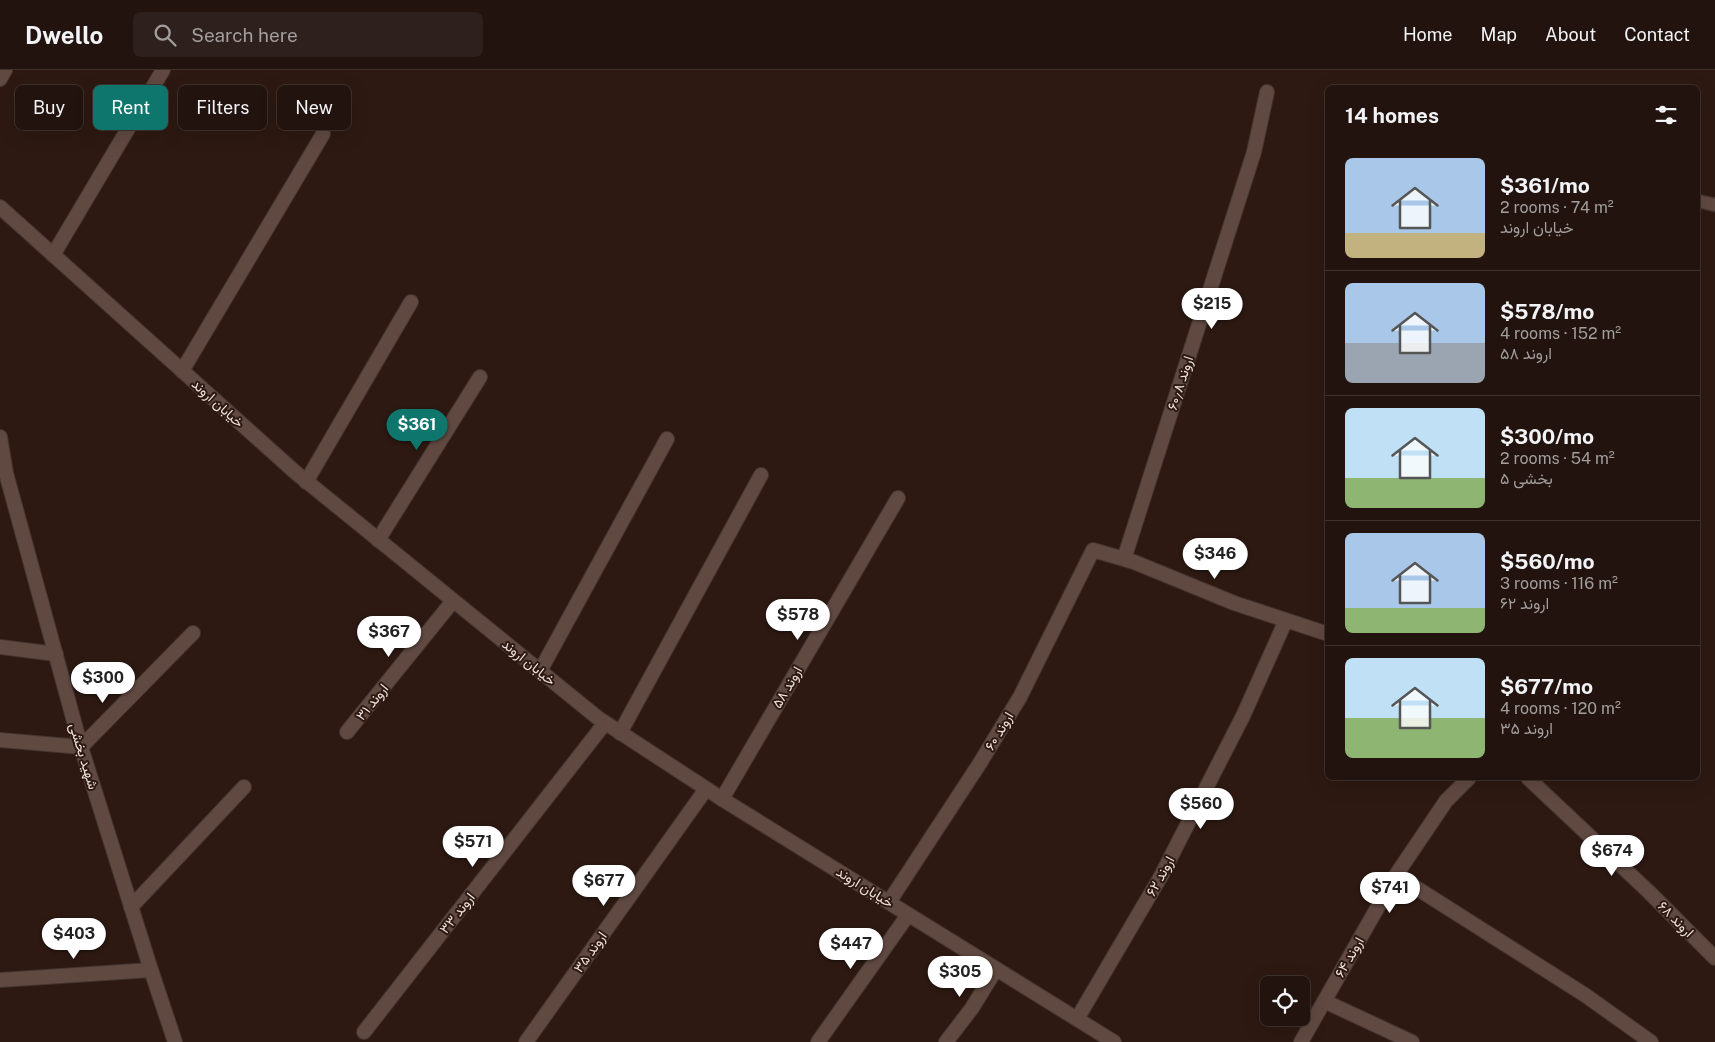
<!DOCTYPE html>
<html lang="en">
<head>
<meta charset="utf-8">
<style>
	body { margin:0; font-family:"Public Sans",Vazirmatn,sans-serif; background:#2e201c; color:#f1f3f6; height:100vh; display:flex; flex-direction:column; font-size:19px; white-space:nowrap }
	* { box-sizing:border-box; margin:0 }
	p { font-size:16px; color:#a29e9e }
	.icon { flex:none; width:28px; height:28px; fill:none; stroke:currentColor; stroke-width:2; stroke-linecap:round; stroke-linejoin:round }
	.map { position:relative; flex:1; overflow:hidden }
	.panel { position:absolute; left:1325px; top:15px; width:375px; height:695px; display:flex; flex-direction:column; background:#22130e; border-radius:8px; box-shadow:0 5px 20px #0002,0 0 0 1px #3f322e }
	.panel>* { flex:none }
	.guide { position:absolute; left:15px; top:15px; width:475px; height:45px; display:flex; gap:10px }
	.buttons { position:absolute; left:1260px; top:906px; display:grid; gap:10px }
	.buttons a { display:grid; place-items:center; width:50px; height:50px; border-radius:8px; background:#22130e; box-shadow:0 5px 20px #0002,0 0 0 1px #3f322e; font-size:25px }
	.price { position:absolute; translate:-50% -42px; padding:0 11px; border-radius:18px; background:#fff; color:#222; font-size:16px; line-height:32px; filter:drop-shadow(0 1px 2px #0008) }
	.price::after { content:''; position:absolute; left:50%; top:30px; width:15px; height:11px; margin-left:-8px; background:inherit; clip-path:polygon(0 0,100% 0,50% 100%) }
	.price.active { background:#0f766e; color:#fff }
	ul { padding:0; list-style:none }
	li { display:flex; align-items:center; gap:15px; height:125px; padding:0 20px }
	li+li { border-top:1px solid #3f322e }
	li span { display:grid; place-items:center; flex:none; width:140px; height:100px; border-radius:8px; color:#555 }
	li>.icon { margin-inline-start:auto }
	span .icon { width:60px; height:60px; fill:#fffc; stroke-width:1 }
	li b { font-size:21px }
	h2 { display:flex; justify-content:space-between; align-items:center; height:60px; padding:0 20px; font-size:21px }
	.pill { padding:0 18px; border-radius:8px; background:#22130e; box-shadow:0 5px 20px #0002,0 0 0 1px #3f322e; font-size:18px; line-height:45px }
	.pill.active { background:#0f766e; color:#fff }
	header { display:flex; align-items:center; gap:30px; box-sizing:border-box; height:70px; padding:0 25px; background:#22130e; border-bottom:1px solid #3f322e }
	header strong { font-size:24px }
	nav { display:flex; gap:28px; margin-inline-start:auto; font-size:18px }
	.search { width:350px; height:45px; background:#2e201c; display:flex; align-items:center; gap:12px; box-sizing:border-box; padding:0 18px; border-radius:8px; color:#a29e9e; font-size:19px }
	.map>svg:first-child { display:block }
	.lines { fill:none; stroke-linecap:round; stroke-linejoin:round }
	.service-casing { stroke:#443431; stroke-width:15 }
	.minor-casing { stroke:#443431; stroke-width:16 }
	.tertiary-casing { stroke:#443431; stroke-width:16 }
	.service { stroke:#604941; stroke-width:12 }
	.minor { stroke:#604941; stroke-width:14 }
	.tertiary { stroke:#604941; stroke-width:14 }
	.labels { text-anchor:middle; stroke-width:4; stroke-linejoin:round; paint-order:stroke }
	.street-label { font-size:14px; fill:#eee0db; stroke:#2d1912 }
</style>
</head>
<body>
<header>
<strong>Dwello</strong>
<div class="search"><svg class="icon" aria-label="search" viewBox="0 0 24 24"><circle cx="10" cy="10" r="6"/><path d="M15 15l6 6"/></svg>Search here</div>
<nav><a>Home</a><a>Map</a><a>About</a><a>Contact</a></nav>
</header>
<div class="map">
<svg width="1715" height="972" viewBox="0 0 1715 972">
	<rect width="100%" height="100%" fill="#2d1912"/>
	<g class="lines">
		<defs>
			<path id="service" d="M1698,131L1715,135"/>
			<path id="minor" d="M0,9L5,0
				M53,185L163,0
				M182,301L323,64
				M306,412L411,232
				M378,470L480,307
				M1124,489L1254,82L1267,22
				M0,577L56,584
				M540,601L667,369
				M347,662L453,531
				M620,663L761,405
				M0,670L81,677L193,563
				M1528,708L1649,822L1715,888
				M722,729L898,428
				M1396,805L1585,925L1651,972
				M889,832L980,693L1020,627L1093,480L1134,492L1234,533L1328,564
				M131,837L244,717
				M0,910L151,900
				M1324,931L1412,972
				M1077,949L1161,806L1243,646L1286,550
				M364,962L605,653
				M526,972L706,719
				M818,972L908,845
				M946,972L972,938L996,899
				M1301,972L1396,805L1446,731L1469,708"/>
			<path id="tertiary" d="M0,137L295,402L598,648L722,729L1114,972
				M0,367L6,403L81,677L151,900L175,972"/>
		</defs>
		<!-- service casing -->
		<use href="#service" class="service-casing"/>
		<!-- minor casing -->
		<use href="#minor" class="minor-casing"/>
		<!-- tertiary casing -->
		<use href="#tertiary" class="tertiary-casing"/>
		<!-- service -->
		<use href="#service" class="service"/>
		<!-- minor -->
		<use href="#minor" class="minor"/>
		<!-- tertiary -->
		<use href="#tertiary" class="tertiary"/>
	</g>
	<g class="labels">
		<!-- street labels -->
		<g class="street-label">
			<text transform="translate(1180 313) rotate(-72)" y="5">اروند ۶۰٫۸</text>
			<text transform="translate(218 333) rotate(42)" y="5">خیابان اروند</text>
			<text transform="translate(529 592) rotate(39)" y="5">خیابان اروند</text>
			<text transform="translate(787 617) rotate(-60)" y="5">اروند ۵۸</text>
			<text transform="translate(372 632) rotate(-51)" y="5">اروند ۳۱</text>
			<text transform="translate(999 661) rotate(-59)" y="5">اروند ۶۰</text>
			<text transform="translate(84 686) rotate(73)" y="5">شهید بخشی</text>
			<text transform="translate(1160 806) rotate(-61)" y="5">اروند ۶۲</text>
			<text transform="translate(865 817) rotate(32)" y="5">خیابان اروند</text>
			<text transform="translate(457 843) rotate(-52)" y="5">اروند ۳۳</text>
			<text transform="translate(1676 849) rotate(45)" y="5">اروند ۶۸</text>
			<text transform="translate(590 882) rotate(-55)" y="5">اروند ۳۵</text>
			<text transform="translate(1349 887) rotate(-60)" y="5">اروند ۶۴</text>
		</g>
	</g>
</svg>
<div class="buttons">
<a><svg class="icon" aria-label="locate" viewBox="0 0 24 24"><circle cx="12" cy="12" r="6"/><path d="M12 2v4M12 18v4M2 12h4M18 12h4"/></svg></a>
</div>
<b class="price" style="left:1212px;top:260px">$215</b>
<b class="price active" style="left:417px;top:381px">$361</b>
<b class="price" style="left:1215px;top:510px">$346</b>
<b class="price" style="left:798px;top:571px">$578</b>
<b class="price" style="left:389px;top:588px">$367</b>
<b class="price" style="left:103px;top:634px">$300</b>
<b class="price" style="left:1201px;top:760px">$560</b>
<b class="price" style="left:473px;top:798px">$571</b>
<b class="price" style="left:1612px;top:807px">$674</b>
<b class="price" style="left:604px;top:837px">$677</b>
<b class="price" style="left:1390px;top:844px">$741</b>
<b class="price" style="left:74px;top:890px">$403</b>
<b class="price" style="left:851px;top:900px">$447</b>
<b class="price" style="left:960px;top:928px">$305</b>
<div class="guide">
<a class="pill">Buy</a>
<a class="pill active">Rent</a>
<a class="pill">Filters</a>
<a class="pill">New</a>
</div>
<section class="panel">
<h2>14 homes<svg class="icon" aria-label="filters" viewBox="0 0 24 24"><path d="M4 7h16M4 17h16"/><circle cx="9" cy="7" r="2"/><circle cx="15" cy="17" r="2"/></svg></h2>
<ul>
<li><span style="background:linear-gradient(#a9c7e8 75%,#c2b280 0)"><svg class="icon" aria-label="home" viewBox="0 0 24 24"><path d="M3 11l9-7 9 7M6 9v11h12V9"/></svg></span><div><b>$361/mo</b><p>2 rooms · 74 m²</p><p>خیابان اروند</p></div></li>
<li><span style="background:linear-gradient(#a9c7e8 60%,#9aa5b1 0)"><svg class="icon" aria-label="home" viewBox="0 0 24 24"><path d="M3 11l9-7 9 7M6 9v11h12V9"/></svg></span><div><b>$578/mo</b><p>4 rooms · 152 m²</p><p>اروند ۵۸</p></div></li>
<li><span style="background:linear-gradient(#bfe0f5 70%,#8fb573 0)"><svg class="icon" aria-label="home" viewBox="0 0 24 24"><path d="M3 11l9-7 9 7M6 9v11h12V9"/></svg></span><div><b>$300/mo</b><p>2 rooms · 54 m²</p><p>بخشی ۵</p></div></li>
<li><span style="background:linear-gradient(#a9c7e8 75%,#8fb573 0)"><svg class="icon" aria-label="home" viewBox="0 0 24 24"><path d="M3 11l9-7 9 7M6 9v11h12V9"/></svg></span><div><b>$560/mo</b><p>3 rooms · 116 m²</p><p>اروند ۶۲</p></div></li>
<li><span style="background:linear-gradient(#bfe0f5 60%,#8fb573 0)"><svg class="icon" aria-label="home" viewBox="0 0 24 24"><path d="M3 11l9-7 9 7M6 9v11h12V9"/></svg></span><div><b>$677/mo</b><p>4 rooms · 120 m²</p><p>اروند ۳۵</p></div></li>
</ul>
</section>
</div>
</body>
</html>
